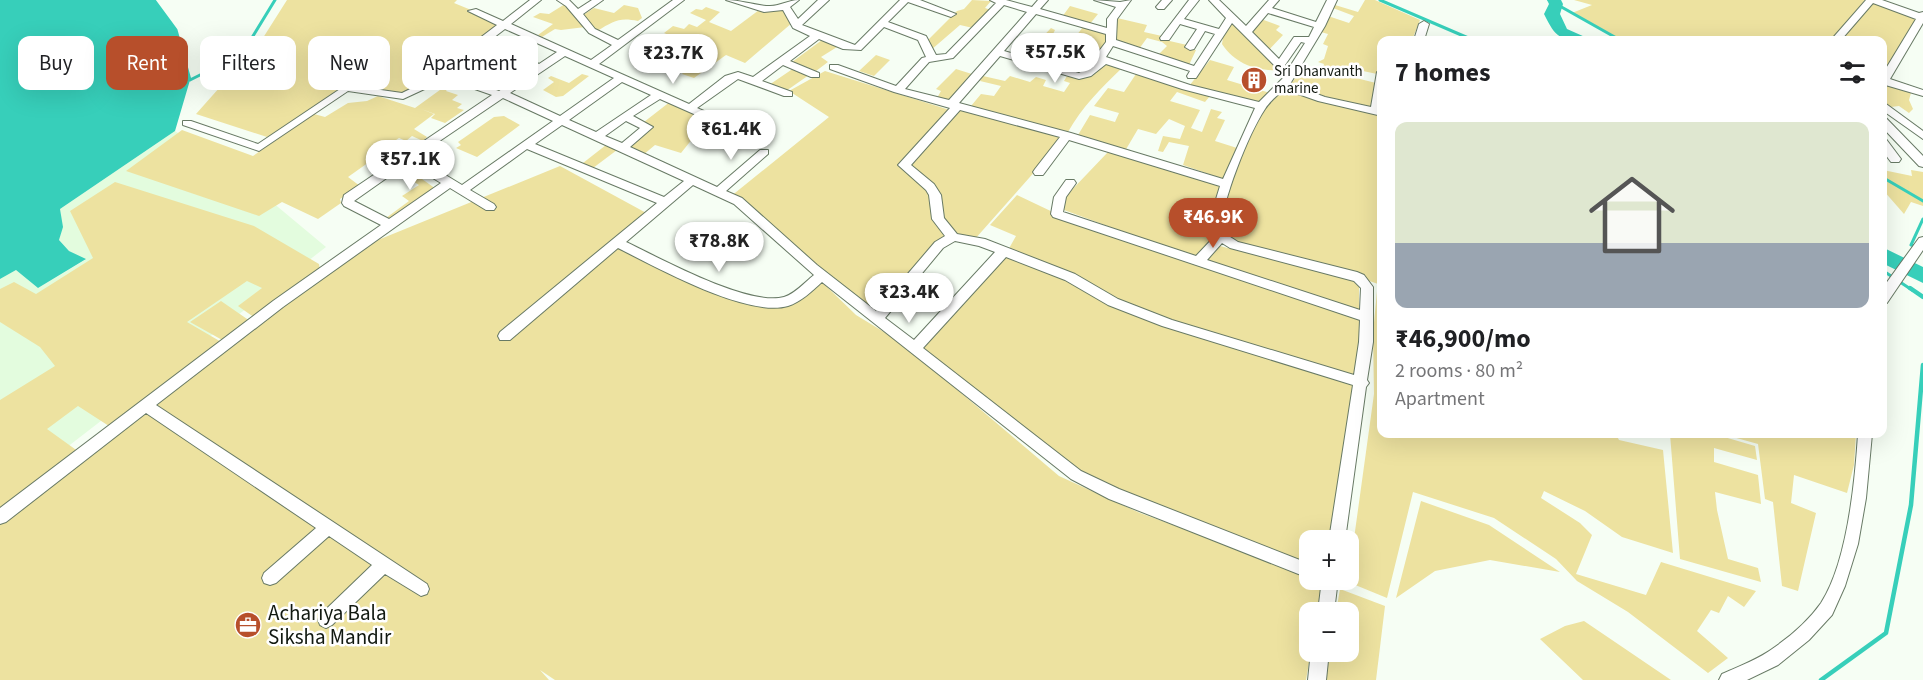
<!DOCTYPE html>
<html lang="en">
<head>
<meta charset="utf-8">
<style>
	body { margin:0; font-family:"Source Sans 3",sans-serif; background:#f2f2f2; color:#202124; height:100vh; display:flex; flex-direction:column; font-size:22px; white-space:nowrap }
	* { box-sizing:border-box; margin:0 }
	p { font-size:20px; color:#757577 }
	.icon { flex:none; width:33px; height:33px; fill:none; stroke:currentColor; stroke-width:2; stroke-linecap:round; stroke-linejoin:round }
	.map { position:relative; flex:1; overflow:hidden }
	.drawer { position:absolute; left:1377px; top:36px; width:510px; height:402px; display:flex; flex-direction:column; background:#fff; border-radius:12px; box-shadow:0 6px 24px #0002 }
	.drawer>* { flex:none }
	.hud { position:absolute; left:18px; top:36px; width:570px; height:54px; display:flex; gap:12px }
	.fabs { position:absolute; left:1299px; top:530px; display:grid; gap:12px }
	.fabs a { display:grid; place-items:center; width:60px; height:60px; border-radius:12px; background:#fff; box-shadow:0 6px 24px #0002; font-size:30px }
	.price { position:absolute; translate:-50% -51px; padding:0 14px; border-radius:21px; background:#fff; color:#222; font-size:20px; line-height:39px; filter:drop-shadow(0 2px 3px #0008) }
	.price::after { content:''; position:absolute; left:50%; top:36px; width:18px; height:14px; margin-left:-9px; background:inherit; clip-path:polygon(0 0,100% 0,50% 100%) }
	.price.selected { background:#b74f2b; color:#fff }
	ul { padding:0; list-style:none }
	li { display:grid; align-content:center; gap:12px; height:318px; padding:0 18px }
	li+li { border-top:2px solid #e0e0e0 }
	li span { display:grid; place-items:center; height:186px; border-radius:12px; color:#555 }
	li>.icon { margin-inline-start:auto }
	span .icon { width:108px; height:108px; fill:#fffc; stroke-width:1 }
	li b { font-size:26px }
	h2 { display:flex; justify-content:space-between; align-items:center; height:72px; padding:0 18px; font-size:26px }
	.chip { padding:0 21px; border-radius:12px; background:#fff; box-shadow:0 6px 24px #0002; font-size:21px; line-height:54px }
	.chip.selected { background:#b74f2b; color:#fff }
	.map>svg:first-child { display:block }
	.built { fill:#e3fcde }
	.green { fill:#ede2a0 }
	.water { fill:#37cfba }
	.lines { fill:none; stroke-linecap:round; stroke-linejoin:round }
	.stream-far1 { stroke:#37cfba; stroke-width:3 }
	.stream { stroke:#37cfba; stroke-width:4.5 }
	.river { fill:#37cfba; fill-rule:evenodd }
	.minor-casing { stroke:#687a65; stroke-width:2 }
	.minor { fill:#fff; fill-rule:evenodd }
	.labels { text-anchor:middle; stroke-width:5; stroke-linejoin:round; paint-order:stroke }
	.far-poi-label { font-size:15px; fill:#111810; stroke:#fff; text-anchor:start }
	.near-poi-label { font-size:21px; fill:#111810; stroke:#fff; text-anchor:start }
</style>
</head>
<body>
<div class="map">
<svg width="1923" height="680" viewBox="0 0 1923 680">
	<rect width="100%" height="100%" fill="#f6fef4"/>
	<!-- built -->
	<path class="built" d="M175,131L225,163L326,247L0,499V279L16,270L38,288L85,260L69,251L59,240L62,227L60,209Z"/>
	<!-- green -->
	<path class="green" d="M287,0H457L454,3L503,23L474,46L504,53L526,63L507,74L510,76L502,82L457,67L402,93L347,83L281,131L267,137L196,114L261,41Z
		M972,0L991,1L985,8L991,10L973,28L960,25L931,50L927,41L957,11L964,9Z
		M1365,0H1375L1420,20L1412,40L1391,36L1390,40H1382L1381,59L1377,74L1349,68L1348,76L1376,83L1372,109L1320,97L1289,85L1294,80L1299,67L1321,73L1324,64L1318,62L1324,59L1328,46L1323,44L1328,34L1321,32L1328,16L1349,23L1354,16L1333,8L1335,5L1358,12Z
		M1574,0H1865L1831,40H1620L1572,13L1592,5Z
		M1871,0L1919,16L1883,74L1882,40H1840Z
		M565,4L585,27L561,30L555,29L542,37L538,35L553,24L533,17L540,13L549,14Z
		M624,5L638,8L642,18L638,21C619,17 614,21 597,31L583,15L594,8L614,13Z
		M1070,6L1098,14L1089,25L1062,17Z
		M706,7L720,12L709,22L731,31L759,10H785L792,23L745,63L726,55L694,78L682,74L690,65L675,61L664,69L651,65L668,53L660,49L676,38L664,33L673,26L684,29L689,24L697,27L706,20L690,13L696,9L702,10Z
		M1117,18L1147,25L1144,32L1162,36L1161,39L1187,45L1186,47L1196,50L1189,65L1158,55L1167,46L1162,42L1147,38L1139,49L1114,41Z
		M1261,19L1280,26L1276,30L1283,35L1268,51L1250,33Z
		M1232,21L1284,70C1259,72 1236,65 1222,44L1224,32Z
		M1083,27L1107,32V41L1097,57L1085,53L1079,59L1033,47L1051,28L1055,30L1053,34L1073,40Z
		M822,40L837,47L821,57L828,62L816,71L792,62Z
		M876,55L890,60L874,76L859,71Z
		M1210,60L1234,67L1227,80L1270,93L1259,104L1189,86Z
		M1105,63L1122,68C1101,88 1082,107 1068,132L971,106L981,94L994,96L1001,86L980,81L983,76L1005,81L1010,76L1030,82L1036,77L1046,80L1043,86L1064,92L1070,83L1064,81L1067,76C1085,80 1092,73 1105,63Z
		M794,68L809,75L786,91L769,85Z
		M956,69L975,75L950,103L937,98L941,91L936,89Z
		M825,71L953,111L957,107L1067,135L975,239L946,236L877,319L730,197L829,117L789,91Z
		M582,74L589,76L563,96L556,97L543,90L554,82L548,78L551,76L569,83Z
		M1136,74L1210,96L1205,102L1177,92L1170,101L1200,110L1191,128L1202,132L1211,109L1222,112L1217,118L1225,120L1215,141L1237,148L1223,179L1183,165L1189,146L1169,142L1163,152L1158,151L1163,136L1180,139L1185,126L1169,119L1156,134L1138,129L1125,151L1078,135L1090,115L1115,122L1119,113L1094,106L1108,88L1124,92Z
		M1882,82L1911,93L1909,100L1913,109L1909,113L1899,106L1891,107L1883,103Z
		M1283,85L1381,113V285L1352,275L1234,245L1215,233L1226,184L1261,106Z
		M444,87L448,88L446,91L458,95L452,100L462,104L457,108L464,110L445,123L431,118L435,114L421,109L434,114L414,129L427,137L423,141L412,136L406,141L399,138L384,148L400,159L392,164L379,155L348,177L360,186L340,199L341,203L318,219L282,202L259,216L126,171L182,130L253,156L314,114L325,117L348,103L367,101L378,96L415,108Z
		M671,101L713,121L693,138L681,153L655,145L643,155L625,149L652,127L644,122Z
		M504,116L520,125L477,157L456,148L461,145L458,142L494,117Z
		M606,145L617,150L593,168L583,163Z
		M1108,152L1164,167L1220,186L1216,238L1197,259L1064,210L1066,196Z
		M560,166L650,215L618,242L697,282L783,305L823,283L856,315L889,335L905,342L921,359L1059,476L1140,513L1264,558L1322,583L1317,612H1310V651H1311L1306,680H555L540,670L549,680H0V517L351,251Z
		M423,168L431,173L422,179L436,189L390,221L386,218L409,201L402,196L419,185L408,178Z
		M1883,170L1912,176L1911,170L1923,172V206L1911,202L1904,214L1883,190Z
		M115,182L254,226L319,264L320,270L255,318L238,306L262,288L247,281L187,322L223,343L112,428L78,406L47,429L79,452L0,513V400L55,366L40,347L0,322V289L14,282L36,294L93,258L70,211Z
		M1017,195L1057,214L1359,315L1362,383L1337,540H1310L1309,572L1076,475L915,349L1004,254L1066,280L1007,252L1016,236L990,225Z
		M1220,246L1352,280L1359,287V310L1207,261Z
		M1377,291L1382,292V434H1616L1619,440L1663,450L1673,553L1622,537L1585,511L1544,491L1541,498L1580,523L1592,535L1576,574L1646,595L1661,562L1756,591L1744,607L1728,596L1719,613L1711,610L1697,631L1728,658L1708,673L1628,612L1577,581L1556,559L1494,518L1413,492L1387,598L1348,582L1374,394L1373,333Z
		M221,301L250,321L224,341L190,322Z
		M1670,434H1714L1755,446L1757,460L1714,448V462L1758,475L1761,504L1715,492L1717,510L1728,559L1758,568L1761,582L1680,559Z
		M1722,434H1856L1854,465L1847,493L1794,475L1791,503L1816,513L1798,591L1782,586L1773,502L1765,499L1758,444Z
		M1421,501L1489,525L1560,572L1490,560L1435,571L1396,598Z
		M1340,589L1385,606L1376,680H1326L1330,651H1348V612H1336Z
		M1584,621L1671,680H1583L1540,639L1565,626Z"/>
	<!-- water -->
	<path class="water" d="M0,0H154L176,30L190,80L175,131L60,209L63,227L59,240L69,251L86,259L38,288L16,270L0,279Z"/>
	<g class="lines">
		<!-- stream-far1 -->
		<path class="stream-far1" d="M154,0L176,30L190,80L242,54L275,0
			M1380,0L1473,40
			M1549,0L1620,40
			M1882,177L1923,201
			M1923,219L1911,245L1923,248
			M1882,274L1885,272L1912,290"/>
		<!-- stream -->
		<path class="stream" d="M1910,288L1923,297
			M1821,680L1886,633L1911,505L1923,365"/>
		<!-- river -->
		<path class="river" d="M1547,0H1561L1563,4L1560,14L1567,29L1585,37L1586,40C1559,40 1556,38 1544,14L1549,4Z
			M1882,247L1923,267V283L1882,263Z"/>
		<defs>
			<path id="minor" d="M530,0H541L511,24L591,60L612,45L589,33L566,6L557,0H569L578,9L592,0H603L583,14L595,29L618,40L673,0H684L599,64L689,104L725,76L738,72L753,77L810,36L793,28L783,10L764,12L726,0C742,0 755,6 770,6C781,6 788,0 799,0L790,7L798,19L818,0H829L802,25L855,45L900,0H920L956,14L951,17L908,2L888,22L926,36L936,55L946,54L996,3L990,0H1006L1032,7L1038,0H1048L1040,9L1107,28V19L1116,7L1094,0L1120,2L1131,0L1117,19L1116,40L1194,66L1215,34L1205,31L1194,49L1190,50L1185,47L1197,29L1180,24L1169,40H1161L1160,38L1189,0H1199L1184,19L1219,29L1226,18L1209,0H1219L1246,26L1269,0H1279L1272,8L1316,22L1327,0H1337L1325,26L1290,84L1325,97L1371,107L1377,72L1382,69V116L1318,101L1284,89C1278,95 1270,101 1265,109C1249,133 1221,202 1221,231L1238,242L1357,272L1364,275L1373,287V342L1367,380L1369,383L1366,387L1345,540H1329L1353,385L1162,326L1108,305L1065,280L1006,257L923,348L1081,471L1119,489L1310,564L1311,579L1109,499L1071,479L822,282C812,291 801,302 788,306C747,318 656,267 618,248L510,340H500L498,336L500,332L657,203L527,149L470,190L494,204L496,207L494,210H486L450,188L283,307L156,405L427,584L429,589L427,594L421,596L385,574L332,625L326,628L320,625L318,620L320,615L372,565L329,536L276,583L270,585L264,583L262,578L264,573L316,528L146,413L6,522L0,524V508L273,301L381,225L344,206L342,203L344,195L492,95L446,79L403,99L348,91L259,151L183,125V121H191L258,144L346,85L402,93L445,72L499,91L532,69L509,56L472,48V44L497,25L468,11L476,9L503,21ZM1004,5L1027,12L949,100L905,89L929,62L953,58ZM1268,13L1314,27L1309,37H1294L1279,59L1252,32ZM1036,14L1106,34V42L1096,55L1097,61L1079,73L1004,51ZM1232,23L1285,76L1259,102L1190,85L1106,57L1113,46L1190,71L1187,76L1188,78H1196ZM884,27L918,40L926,57L922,58L896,86L838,65H830V69L894,92L950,108L898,165L926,190L929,195L932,219L945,236L935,242L876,311L817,265L742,198L726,191L768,154V150H760L717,187L630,147L653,127L633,116L660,99L739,134H747V130L697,108L738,79L784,96H792V92L762,81L783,65L811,77H819V73L790,61L819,39L843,49L861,50ZM505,29L557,52L539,64L516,52L484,45ZM1301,42L1305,43L1289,68L1285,65ZM565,56L614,78L560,116L510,93ZM1000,56L1079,79L1091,76L1106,64L1182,89L1255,108L1223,179L1071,133L959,103ZM622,82L651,95L596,132L569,120ZM503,98L553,121L462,185L416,157ZM960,110L1060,137L1035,169L1033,172L1035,175H1043L1069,140L1220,186L1213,209L1209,233L1213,238L1196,256L1063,212L1066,197L1076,183L1074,180H1066L1054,197L1051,214L1053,217L1360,320L1359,342L1354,375L1172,320L1118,299L1075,274L985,239L957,234L944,218L941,195L934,184L911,165ZM626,121L640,128L622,143L605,136ZM562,125L684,181L664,197L535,144ZM408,163L441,183L389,219L354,201ZM693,185L734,204L814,275C805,282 795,294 784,297C748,307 660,258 626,242ZM955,241L979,246L995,252L914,340L885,318L943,248ZM1222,243L1230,248L1354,281L1361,288L1360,310L1207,260Z
				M1162,0H1172L1164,9H1158L1156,7Z
				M1866,0H1882L1919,13L1923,12V23L1890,79L1923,90V96L1882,84V75L1916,19L1873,3L1841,40H1831Z
				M1424,21L1429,24L1424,40H1414L1419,24Z
				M1882,101L1923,131V139L1882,110Z
				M1882,117L1886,118L1923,156V167L1919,166L1882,127Z
				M1882,138L1886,139L1901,159L1899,162H1891L1882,150Z
				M1923,237V250L1887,303L1882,305V289L1919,238Z
				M1858,434H1872L1866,498L1858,544L1845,586L1832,615L1809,640L1778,665L1747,680H1719L1722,674C1740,666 1759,659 1775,647C1792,635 1809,620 1821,603C1847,563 1855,482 1858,434Z
				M1322,579H1338L1334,612H1318Z
				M1311,651H1329L1326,680H1308Z"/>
		</defs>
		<!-- minor casing -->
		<use href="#minor" class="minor-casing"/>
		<!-- minor -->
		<use href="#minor" class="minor"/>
	</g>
	<!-- icons -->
	<defs>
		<symbol id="building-disc" viewBox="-11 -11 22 22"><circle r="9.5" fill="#b74f2b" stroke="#fff"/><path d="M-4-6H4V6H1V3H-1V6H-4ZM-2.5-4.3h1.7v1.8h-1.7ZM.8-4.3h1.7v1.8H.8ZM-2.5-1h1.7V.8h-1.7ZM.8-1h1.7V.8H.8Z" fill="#fff"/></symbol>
		<symbol id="office-disc" viewBox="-11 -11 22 22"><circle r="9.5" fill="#b74f2b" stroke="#fff"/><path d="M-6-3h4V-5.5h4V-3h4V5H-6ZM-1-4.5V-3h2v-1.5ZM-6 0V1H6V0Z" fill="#fff"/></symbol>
	</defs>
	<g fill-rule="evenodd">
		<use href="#building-disc" x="1239" y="65" width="30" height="30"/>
		<use href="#office-disc" x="233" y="610" width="30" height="30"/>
	</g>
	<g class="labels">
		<!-- far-poi labels -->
		<g class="far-poi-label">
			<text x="1274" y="76">Sri Dhanvanth<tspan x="1274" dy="17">marine</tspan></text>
		</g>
		<!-- near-poi labels -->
		<g class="near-poi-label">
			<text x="268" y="620">Achariya Bala<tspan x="268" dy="24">Siksha Mandir</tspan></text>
		</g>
	</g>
</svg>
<div class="fabs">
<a>+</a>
<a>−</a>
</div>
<b class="price" style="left:1055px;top:84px">₹57.5K</b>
<b class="price" style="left:673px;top:85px">₹23.7K</b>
<b class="price" style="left:731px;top:161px">₹61.4K</b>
<b class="price" style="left:410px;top:191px">₹57.1K</b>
<b class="price selected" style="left:1213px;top:249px">₹46.9K</b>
<b class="price" style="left:719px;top:273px">₹78.8K</b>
<b class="price" style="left:909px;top:324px">₹23.4K</b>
<div class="hud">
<a class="chip">Buy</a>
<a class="chip selected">Rent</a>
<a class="chip">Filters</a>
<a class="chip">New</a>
<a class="chip">Apartment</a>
</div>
<section class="drawer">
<h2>7 homes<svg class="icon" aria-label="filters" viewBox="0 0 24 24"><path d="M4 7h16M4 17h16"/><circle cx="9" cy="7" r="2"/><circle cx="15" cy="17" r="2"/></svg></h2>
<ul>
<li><span style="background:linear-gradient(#dfe7d0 65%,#9aa5b1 0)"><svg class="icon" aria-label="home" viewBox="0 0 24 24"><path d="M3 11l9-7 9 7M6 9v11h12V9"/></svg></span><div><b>₹46,900/mo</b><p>2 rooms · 80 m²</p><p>Apartment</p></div></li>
</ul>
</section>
</div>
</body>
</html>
